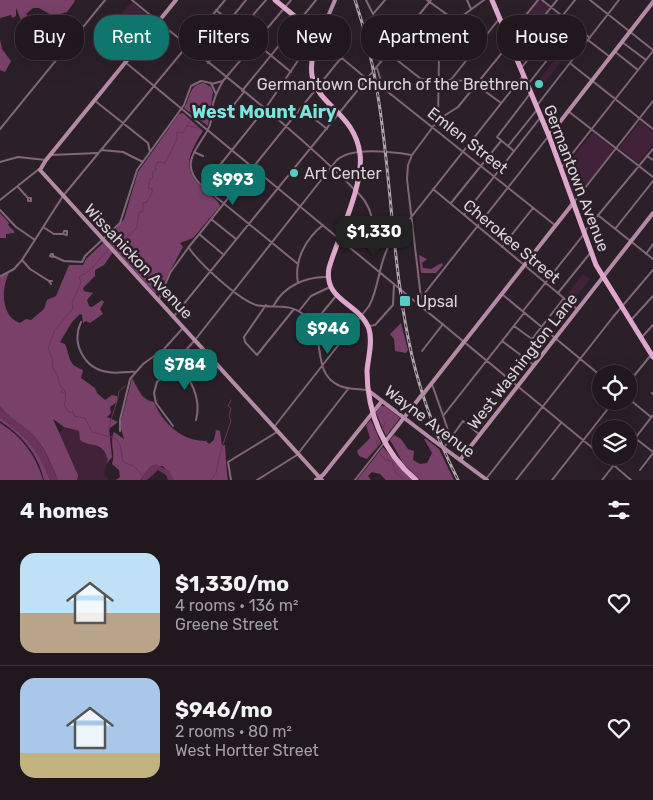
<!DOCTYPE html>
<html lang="en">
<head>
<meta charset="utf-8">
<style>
	body { margin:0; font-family:Rubik,sans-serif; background:#292127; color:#f1f3f6; height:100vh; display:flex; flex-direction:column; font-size:19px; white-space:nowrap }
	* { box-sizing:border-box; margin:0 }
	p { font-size:16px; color:#a2a0a4 }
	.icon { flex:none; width:28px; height:28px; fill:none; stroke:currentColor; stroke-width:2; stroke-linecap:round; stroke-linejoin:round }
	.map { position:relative; height:480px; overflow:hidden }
	.details { display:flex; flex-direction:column; background:#21181e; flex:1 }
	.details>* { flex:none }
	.banner { position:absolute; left:15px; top:15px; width:624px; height:45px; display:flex; gap:10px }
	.tools { position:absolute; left:592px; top:365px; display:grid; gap:10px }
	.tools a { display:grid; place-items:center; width:45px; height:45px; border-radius:50%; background:#21181e; box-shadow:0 5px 20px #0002,0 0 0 1px #3e373c; font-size:25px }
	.price { position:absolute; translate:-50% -42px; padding:0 11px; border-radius:10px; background:#0f766e; color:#fff; font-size:16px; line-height:32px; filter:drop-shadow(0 1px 2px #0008) }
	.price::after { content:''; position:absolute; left:50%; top:30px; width:15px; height:11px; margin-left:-8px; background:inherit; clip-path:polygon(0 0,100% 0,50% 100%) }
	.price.active { background:#222; color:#fff }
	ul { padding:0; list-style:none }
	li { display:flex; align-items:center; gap:15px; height:125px; padding:0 20px }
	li+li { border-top:1px solid #3e373c }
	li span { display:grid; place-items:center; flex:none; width:140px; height:100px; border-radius:15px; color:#555 }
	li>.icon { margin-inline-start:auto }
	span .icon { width:60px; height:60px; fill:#fffc; stroke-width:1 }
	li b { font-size:21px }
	h2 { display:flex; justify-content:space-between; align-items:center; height:60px; padding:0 20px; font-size:21px }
	.pill { padding:0 18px; border-radius:20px; background:#21181e; box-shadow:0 5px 20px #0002,0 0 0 1px #3e373c; font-size:18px; line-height:45px }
	.pill.active { background:#0f766e; color:#fff }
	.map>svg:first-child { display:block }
	.green { fill:#422239 }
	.forest { fill:#794069 }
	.water { fill:#6a335b }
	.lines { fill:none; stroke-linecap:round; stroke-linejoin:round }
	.stream { stroke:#6a335b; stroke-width:1 }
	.street { stroke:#816677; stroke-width:2 }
	.secondary { stroke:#b58aa7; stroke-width:4 }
	.primary { stroke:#dea7cc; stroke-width:5 }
	.rail-casing { stroke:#afa6ac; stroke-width:3 }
	.rail { stroke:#2c2028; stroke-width:1; stroke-dasharray:4; stroke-linecap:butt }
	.secondary-bridge { stroke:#b58aa7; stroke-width:4 }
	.poi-dot { fill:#55cec6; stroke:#2c2028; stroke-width:2 }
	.labels { text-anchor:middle; stroke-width:5; stroke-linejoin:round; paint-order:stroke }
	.poi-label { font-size:16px; fill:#dbd3d8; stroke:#2c2028; text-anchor:start }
	.street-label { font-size:16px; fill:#dbd3d8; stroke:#2c2028 }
	.neighbourhood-label { font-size:18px; font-weight:bold; fill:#7be6de; stroke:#2c2028 }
</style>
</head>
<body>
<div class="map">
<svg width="653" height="480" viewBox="0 0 653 480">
	<rect width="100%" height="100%" fill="#2c2028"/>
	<!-- green -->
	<path class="green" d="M539,0L550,7L533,29L528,23L522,28L525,31L512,42L510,37Z
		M132,1L155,23L123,63L98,43Z
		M561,52L566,55L543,85L538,81Z
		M640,121L653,132V145L638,163L619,148Z
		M593,132L614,149L575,199L564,169Z
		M583,274L590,279L572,302L566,296Z
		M64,427L79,431L84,443C96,445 103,448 108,459L104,474L109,480H77L76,469L68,457L59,433Z"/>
	<!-- forest -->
	<path class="forest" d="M0,0H74L75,1L67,12L53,16L39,8H33L26,14L38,25L31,33L23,25L16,8V16L12,18L11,15L0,18Z
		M0,39L2,49L11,61L5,72L0,70Z
		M204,83L211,87L213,92L208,126L184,108C191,97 189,84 204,83Z
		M183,113L203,131C187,156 181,171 207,192C212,197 218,200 220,206L193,238L180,243L183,247L159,292L155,293L110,244L108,238L124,219L138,172L179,114Z
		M0,213L9,223L8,225L14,231V233L6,234V238H0Z
		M104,242L113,252L104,265L95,270V276L83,288L84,291L93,293L87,300L89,306L92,307L102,300L104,302L100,309L103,314L90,323L86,321L83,323L82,315L80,314L72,322L60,342L65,344C71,358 67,364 83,370L81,378L95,388L97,393L105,400L112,395L117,396V402L110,407L111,413L107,417L118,422L109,429L112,457L106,464L108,459C106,457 106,454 104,451C98,443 87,446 80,440L79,431L64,427L53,419L78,475L77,480H58C51,464 45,447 33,435C22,424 9,419 0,406V277L10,271C1,287 0,316 20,323L26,319L31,320L44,309L47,300L56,296L69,265H83L86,259Z
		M419,255L427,259L422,263L423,268L431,269L442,263L443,265L436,273H421Z
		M401,323L408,350L406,353L395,351L394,339L390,334Z
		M132,378C138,388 141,400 154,402C163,424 182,441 206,441L209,444L214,440L216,430L220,431L222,446L225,445C226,458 226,467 228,480H174L163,466H151L140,480H116L120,477L119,470L112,464C116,453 109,443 114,432L124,439L120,425Z
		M380,406H385L400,418L386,436L376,413Z
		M0,417C26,437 38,448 50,480H44C38,454 22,435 0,421Z
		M371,420L381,443L367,459L359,456L357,451L370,438L366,425Z
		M0,423C22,436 36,456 43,480H0Z
		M394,435L401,439L408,449L414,451L413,460L420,464L427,463L432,453L424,439H426L439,449L454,480H420L403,463L390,440Z
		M383,447L412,480H386L380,474L372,472L368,476L371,480H357Z"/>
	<!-- water -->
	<path class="water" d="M0,406C9,419 22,424 33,435C46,448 50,464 58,480H50C34,444 30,441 0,417Z
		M156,464L169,471L174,480H168L166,475L158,470L147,480H140L151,466Z"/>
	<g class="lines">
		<!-- stream -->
		<path class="stream" d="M187,126L198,128
			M121,242L122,249L131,256
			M112,246L113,243H120L137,228L139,212H143V202L146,203L152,193V189L148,188L150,179L153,178L152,173L156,170L155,166L158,162L165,163L177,139V132L183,133L190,121
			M109,249L88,272L79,277L81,282L72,303L73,308L55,330L48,348L53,360L52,366L58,377L60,386C67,390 66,398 64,405L69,412H73L74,416L85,418L92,432L115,438L120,445L123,462L134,466L143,477
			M63,389L61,393H65
			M382,430L386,421
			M109,435C107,423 118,405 119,391L125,386
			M377,448V440
			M220,453L231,421L229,416L231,408L228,406L231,400
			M380,454L385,460L392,461L395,472L404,480
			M211,480L216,473L220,454"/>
		<!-- street -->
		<path class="street" d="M132,0C209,64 290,124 360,195C375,210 371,233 387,248
			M366,0L373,14L385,0
			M427,0L482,40
			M467,0L471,9
			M542,0L590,38
			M590,0L653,50
			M216,10L291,72
			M328,20C341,30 349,40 336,54
			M229,21L246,0
			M240,30L266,0
			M508,37L538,0
			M319,39L367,79
			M588,40L610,57
			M622,42L646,60
			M516,51L557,0
			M614,51L638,70
			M388,53L421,79L471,81L501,103
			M216,54L238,29
			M125,62L601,455
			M208,63L236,27
			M571,64L653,129
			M522,67L575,0
			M377,68L383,88L556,226
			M223,81C218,90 213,99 212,110C211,115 212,120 210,125C203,144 177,161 200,184L298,264
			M450,81L499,19
			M529,83L574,26
			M211,84L223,81L291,0
			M242,91L316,0
			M94,100L148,143L150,152
			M538,104L619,0
			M301,108L327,129
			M568,111L653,177
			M211,119L224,117L244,92
			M439,119L458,107L510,43
			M0,129L105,0
			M508,146L536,111
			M101,150L123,152L143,162
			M514,151L497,137L529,95
			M194,152L203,156
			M51,155L98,153
			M647,156L653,160
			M0,162L18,157L46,160
			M561,168L653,51
			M203,186L265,109L312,40
			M18,187L28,198
			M433,189L577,309
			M28,198H31V201H28Z
			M0,200L39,169
			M574,202L653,101
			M451,203L501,141
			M0,210L16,227L35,240
			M464,215L540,118
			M599,216L653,259
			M211,219L236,239
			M43,227L54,234H63
			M615,229L653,181
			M64,231H67V235L63,234Z
			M585,231L653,149
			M199,234L224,255
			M502,247L533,208
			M189,248C200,264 238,299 256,305C273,309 289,302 304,315C329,334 309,373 340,386C349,390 357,388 366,390
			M51,254H53V257L50,256Z
			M646,254L653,244
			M53,256L64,261L82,262L85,256L120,223L137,170L184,105L191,86L201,81L211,83L216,94
			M22,260L30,269L49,281
			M1,276L14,269L22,260L63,196L225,0
			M298,283C294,261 305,239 323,225
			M51,284L49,281H52
			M558,293L591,252
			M503,295L601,376
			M421,298L407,179L408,165L412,155L438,120L439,55L442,41L458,19L484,0
			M159,299L170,273L188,248L341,58
			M417,303L547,138
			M266,305L244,337L245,342L257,355L294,309
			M274,305C284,286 307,276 328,277
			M299,311L311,296L330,287
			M523,311L584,234
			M174,316L431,0
			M631,320L653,296
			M81,322C71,343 84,369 108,372C118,374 127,371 136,372
			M313,324L336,296
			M369,326L375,325L393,305L394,284
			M514,326L532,339L564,298
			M641,338L653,325
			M502,341L534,365
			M422,351L443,324
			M176,361C190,378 202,398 196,420
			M629,382L651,355
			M432,384L449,433L468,450
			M652,393L653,394
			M629,399L651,417
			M443,416L524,313
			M173,426L156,403L154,393L157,382L195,340L336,161C350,146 393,152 412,155
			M274,427L369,306C380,286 378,263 390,244L522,77
			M120,431V420L130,379L143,364L164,349L183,328
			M635,438L653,452
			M445,446L463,421L480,435
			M629,446L653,415
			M603,456L631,480
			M640,470L653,453
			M486,479L613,317L653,270
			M231,480L228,462L277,432
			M257,480L297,455L348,389
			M355,480L384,443
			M516,480L561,423
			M552,480L614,401
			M602,480L621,456"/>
		<!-- secondary -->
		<path class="secondary" d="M176,0L46,160L40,170L322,480
			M315,30L326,21
			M321,33L335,0
			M549,136L653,2
			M369,391L433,440
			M424,393L574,202
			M385,442L421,396
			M456,457L487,480
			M460,460L653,213
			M316,480L323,475L382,401"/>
		<!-- primary -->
		<path class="primary" d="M275,0L309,28L314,39L318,40
			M492,0L549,136L596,265L653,357
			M309,28L321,33C287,104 353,99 360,154C364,185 338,237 329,268C323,301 360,303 369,329C373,342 368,358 367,371C367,413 384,453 416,480"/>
		<defs>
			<path id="rail" d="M355,0C394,115 385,238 412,356C422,399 438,440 458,480"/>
		</defs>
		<!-- rail casing -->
		<use href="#rail" class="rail-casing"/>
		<!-- rail -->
		<use href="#rail" class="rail"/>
		<!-- secondary-bridge -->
		<path class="secondary-bridge" d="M421,396L424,393
			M433,440L456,457"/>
	</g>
	<!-- markers -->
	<g class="poi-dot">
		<circle cx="539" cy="84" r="5"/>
		<circle cx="294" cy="173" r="5"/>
		<rect x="399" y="295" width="12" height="12" rx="2.5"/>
	</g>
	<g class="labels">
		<!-- poi labels -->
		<g class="poi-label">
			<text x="529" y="90" text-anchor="end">Germantown Church of the Brethren</text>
			<text x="304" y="179">Art Center</text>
			<text x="416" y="307">Upsal</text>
		</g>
		<!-- street labels -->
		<g class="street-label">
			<text transform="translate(468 140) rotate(38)" y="6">Emlen Street</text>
			<text transform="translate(577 178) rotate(69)" y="6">Germantown Avenue</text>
			<text transform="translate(512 241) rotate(40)" y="6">Cherokee Street</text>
			<text transform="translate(139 261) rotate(47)" y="6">Wissahickon Avenue</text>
			<text transform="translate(522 361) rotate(-52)" y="6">West Washington Lane</text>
			<text transform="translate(430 421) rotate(37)" y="6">Wayne Avenue</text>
		</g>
		<!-- neighbourhood labels -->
		<g class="neighbourhood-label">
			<text x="264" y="118">West Mount Airy</text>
		</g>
	</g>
</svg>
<div class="tools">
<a><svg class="icon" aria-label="locate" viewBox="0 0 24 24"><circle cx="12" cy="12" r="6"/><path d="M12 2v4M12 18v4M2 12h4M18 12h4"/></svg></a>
<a><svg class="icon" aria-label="layers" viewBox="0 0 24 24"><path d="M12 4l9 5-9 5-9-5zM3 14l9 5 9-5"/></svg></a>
</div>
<b class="price" style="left:233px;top:206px">$993</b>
<b class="price active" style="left:374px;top:258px">$1,330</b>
<b class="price" style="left:328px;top:355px">$946</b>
<b class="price" style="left:185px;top:391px">$784</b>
<div class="banner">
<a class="pill">Buy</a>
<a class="pill active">Rent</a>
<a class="pill">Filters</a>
<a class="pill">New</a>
<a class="pill">Apartment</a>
<a class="pill">House</a>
</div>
</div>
<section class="details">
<h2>4 homes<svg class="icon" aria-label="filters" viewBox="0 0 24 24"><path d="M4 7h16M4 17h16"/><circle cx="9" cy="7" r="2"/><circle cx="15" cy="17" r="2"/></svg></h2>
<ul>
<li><span style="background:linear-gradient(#bfe0f5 60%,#b9a48a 0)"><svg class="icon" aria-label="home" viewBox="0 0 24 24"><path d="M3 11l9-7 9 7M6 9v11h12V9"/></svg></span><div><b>$1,330/mo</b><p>4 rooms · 136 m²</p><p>Greene Street</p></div><svg class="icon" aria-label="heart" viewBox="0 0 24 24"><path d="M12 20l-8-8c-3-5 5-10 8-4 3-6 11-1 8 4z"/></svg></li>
<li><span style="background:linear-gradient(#a9c7e8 75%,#c2b280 0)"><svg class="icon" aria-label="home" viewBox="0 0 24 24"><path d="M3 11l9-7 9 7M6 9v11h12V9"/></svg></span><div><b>$946/mo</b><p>2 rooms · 80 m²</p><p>West Hortter Street</p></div><svg class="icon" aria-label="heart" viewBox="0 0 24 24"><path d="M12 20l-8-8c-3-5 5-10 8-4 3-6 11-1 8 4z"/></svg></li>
</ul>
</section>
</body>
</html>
